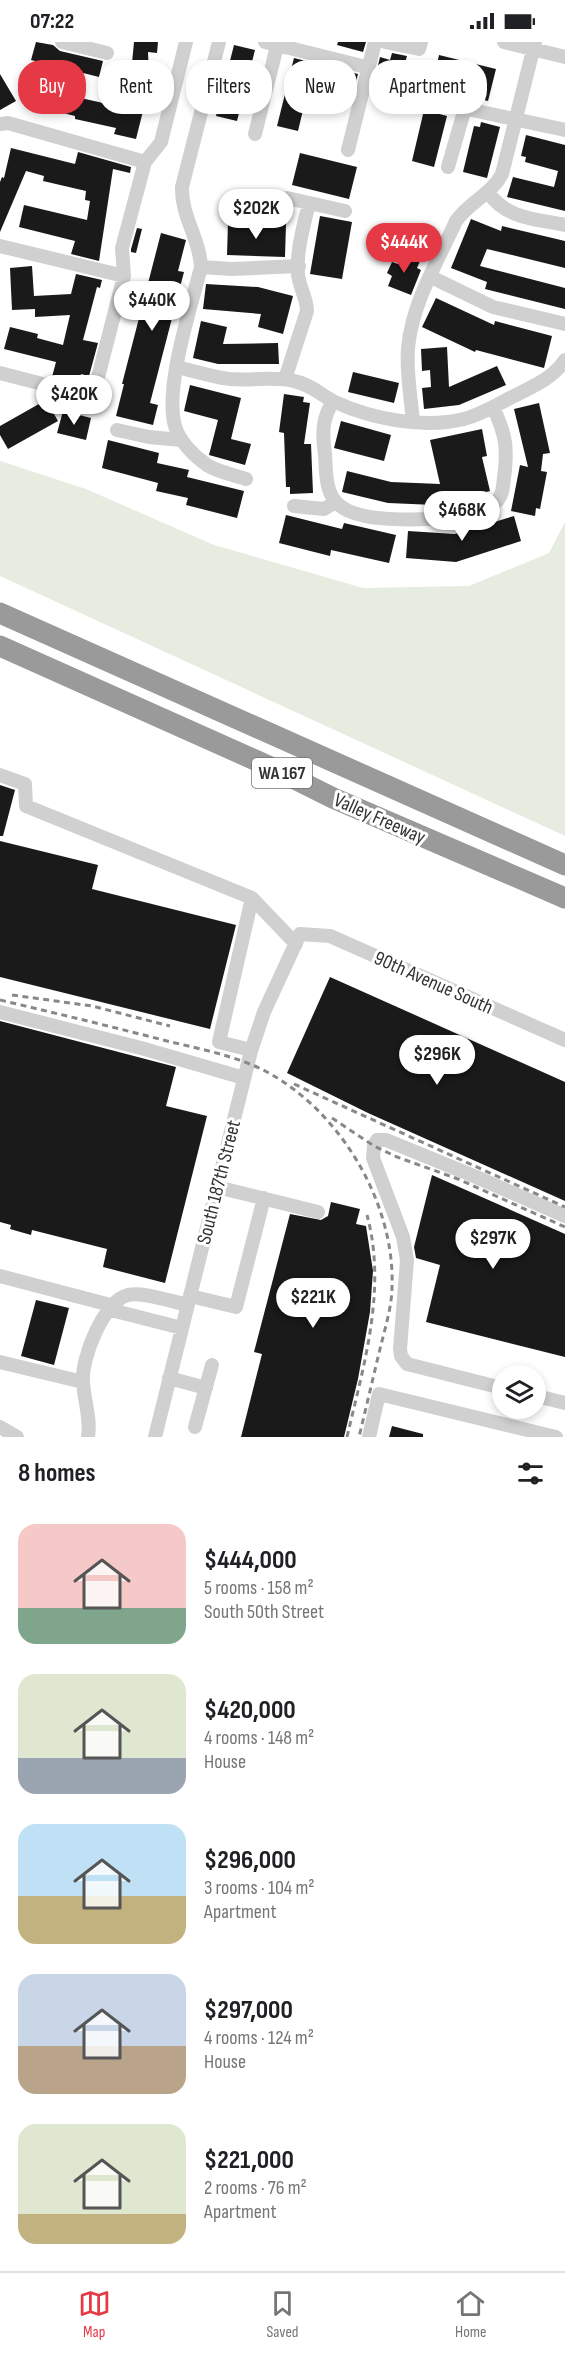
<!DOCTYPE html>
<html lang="en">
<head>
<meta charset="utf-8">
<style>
	body { margin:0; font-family:"Sofia Sans Condensed",sans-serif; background:#f6f6f6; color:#202124; height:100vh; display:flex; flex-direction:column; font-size:22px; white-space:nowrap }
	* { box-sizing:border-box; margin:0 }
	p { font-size:20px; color:#757577 }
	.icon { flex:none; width:33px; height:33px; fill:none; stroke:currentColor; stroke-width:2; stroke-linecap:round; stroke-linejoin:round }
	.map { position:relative; height:1395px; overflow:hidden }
	.sheet { display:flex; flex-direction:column; background:#fff; flex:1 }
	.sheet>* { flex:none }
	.hud { position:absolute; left:18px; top:18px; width:530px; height:54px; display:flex; gap:12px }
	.controls { position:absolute; left:492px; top:1323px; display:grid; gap:12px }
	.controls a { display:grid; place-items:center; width:54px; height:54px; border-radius:50%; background:#fff; box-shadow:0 3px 9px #0003; font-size:30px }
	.price { position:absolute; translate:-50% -51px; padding:0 14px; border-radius:21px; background:#fff; color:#222; font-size:20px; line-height:39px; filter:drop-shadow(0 2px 3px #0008) }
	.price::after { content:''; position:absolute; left:50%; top:36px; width:18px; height:14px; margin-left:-9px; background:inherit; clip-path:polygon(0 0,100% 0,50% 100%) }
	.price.on { background:#e63946; color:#fff }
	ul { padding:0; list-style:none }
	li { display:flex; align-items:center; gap:18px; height:150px; padding:0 18px }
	li span { display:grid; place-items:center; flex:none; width:168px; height:120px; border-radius:18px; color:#555 }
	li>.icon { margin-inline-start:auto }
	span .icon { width:72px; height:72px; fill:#fffc; stroke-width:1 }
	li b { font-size:26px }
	h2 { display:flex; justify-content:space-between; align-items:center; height:72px; padding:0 18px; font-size:26px }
	.pill { padding:0 21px; border-radius:24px; background:#fff; box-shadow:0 3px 9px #0003; font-size:21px; line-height:54px }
	.pill.on { background:#e63946; color:#fff }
	.status { display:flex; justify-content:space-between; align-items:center; height:42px; padding:0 30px; background:#fff; direction:ltr }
	.status svg { height:16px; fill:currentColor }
	.tabs { display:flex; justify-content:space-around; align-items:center; height:84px; border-top:2px solid #e0e0e0; background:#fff; font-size:16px; color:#757577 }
	.tabs a { display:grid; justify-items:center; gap:3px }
	.tabs .on { color:#e63946 }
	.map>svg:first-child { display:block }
	.green { fill:#e6ecdf }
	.building { fill:#1a1a1a }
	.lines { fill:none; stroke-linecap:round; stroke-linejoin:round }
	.minor { stroke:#d0d0d0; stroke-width:14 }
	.highway { stroke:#9a9a9a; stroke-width:21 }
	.rail { stroke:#888; stroke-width:3; stroke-dasharray:6 4.5; stroke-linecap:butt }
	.labels { text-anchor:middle; stroke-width:6; stroke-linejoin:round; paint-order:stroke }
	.shield { fill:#fff; stroke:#707070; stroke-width:1.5 }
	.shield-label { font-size:18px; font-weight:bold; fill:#333 }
	.street-label { font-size:20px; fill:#333; stroke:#fff }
</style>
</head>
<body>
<div class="status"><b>07:22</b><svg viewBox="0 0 49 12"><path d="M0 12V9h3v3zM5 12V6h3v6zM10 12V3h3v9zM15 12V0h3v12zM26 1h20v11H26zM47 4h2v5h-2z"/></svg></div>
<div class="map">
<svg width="565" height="1395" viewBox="0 0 565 1395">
	<rect width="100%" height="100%" fill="#fff"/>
	<!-- green -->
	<path class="green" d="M0,419L86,447L214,503L363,546L469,544L549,511L565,480V794L0,534Z"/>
	<!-- building -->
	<path class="building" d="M36,0L53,3L60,9L103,19L99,35L31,18Z
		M134,0H158L157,11L148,10L149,33L167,37L160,65L145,61L136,97L114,92L116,86L75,77V74L23,61L27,44L121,65L122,60L126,61L125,22L132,21Z
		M338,0H366L363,10L337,3Z
		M234,3L255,8L237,79L216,74Z
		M392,11L407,14L400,39L376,32L380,15L390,18Z
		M439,13L496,27L488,59L432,45Z
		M294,16L358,32L354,48L310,39L298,89L277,84Z
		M0,32L16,59L0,68Z
		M424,68L447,74L434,125L412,119Z
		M481,80L500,85L487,136L463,130L474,84L480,85Z
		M526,93L565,103V169L507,155L513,135L554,145L558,129L525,120L526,115L521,114Z
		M11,106L75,122L78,110L131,125L130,131L113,127L99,219L71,212L75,199L19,185L24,163L87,178L90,159L85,158L86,149L43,139L44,134L26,129L0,190V140L2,135L4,136Z
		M300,111L357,125L349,157L292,143Z
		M320,174L352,180L342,237L310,232Z
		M471,177L501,189L502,184L565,199V226L487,207L480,224L565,246V267L485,247L487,240L451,226Z
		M228,180L286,182L285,215L227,213Z
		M137,186L142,187L136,211L131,210V207Z
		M161,191L186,198L178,229L184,230L150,361L158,363L153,383L116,374L124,342H122Z
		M402,212L420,219L417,226L421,228L411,253L388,244L392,234L387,231L392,220L398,222Z
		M32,224L34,254L71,252L76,232L102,238L100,246L97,245L83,298L98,301L89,334L81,332L79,342L52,335L56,320L4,307L10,285L38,292L37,296L63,303L70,273L35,275V267L12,268L10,226Z
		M206,242L258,245L293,254L283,292L258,285L261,272L203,267Z
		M436,256L494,283L495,279L552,294L544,326L476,308L475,310L422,285Z
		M201,279L227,285L223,302L278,301L279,322H218L193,316Z
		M447,305L449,345L497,324L506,343L459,363L424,367L422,346L431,345L430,328L422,329L421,307Z
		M353,330L399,341L394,361L348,350Z
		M190,343L241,356L231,397L251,402L245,423L209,413L218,378L184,369Z
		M284,352L304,355L303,360L310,361L304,402H311L313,451L290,452V445H286L284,391L279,390Z
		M46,358L58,379L8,407L0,393V384Z
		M539,361L550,411L543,412L541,429L547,430L540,467L536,466L535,474L511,469L520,423L528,425L514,367Z
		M63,369L91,376L86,398L57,391Z
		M341,379L391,393L384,419L334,406Z
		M482,387L487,414L482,415L490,449L435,463L388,461L342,450L347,429L391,440L440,442L430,398Z
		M108,398L159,411L157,421L189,428L187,435L244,449L237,476L186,463L188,456L156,449L158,441L102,426Z
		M286,473L342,487L344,481L396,493L389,521L331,508L330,514L279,501Z
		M514,474L521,499L456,520L406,516L408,489L455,492Z
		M0,743L15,748L3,794H0Z
		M0,799L98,823L92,847L236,883L210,987L0,935Z
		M330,935L565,1040V1159L368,1071L287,1031Z
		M0,979L176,1025L166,1064L207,1074L165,1241L103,1225L107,1207L32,1188L31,1193L10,1187L11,1183L0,1180Z
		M432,1133L565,1192V1315L426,1280L440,1223L416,1216L414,1205Z
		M331,1160L360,1167L356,1182L366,1184L373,1229L370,1270L358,1337L344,1395H241L262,1312L254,1310L290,1172L321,1178L328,1174Z
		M36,1258L69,1266L54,1323L21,1314Z
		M392,1384L423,1392V1395H389Z"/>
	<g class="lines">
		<!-- minor -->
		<path class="minor" d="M62,0L107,11
			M219,0L182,145C181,174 200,197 201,225C191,265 164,346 175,384C179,399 194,414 207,423C218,430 234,433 246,437
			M265,0L362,24
			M385,0L419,7L421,0
			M504,0L565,15
			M430,59L565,88
			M0,82L8,81L145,120
			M255,92L278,0
			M348,108L375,0
			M448,125L465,66
			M488,150C506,177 536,177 565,183
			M287,156L345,169
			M0,204L124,234
			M201,225L232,227L299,224
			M431,235L493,265L565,282
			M177,325C194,329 213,335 230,337C252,339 274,334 294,339C310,342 321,353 335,360C372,377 424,387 464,377C480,373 495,364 510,356C529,346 553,337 565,318
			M0,331L93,355L124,234L122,206L145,120L161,100L186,0
			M285,337L307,269C307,256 299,245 298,232C296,209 304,183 309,161
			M333,359C322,377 322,391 325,412C326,427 325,448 336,460C343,468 355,472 365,474C390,480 482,480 498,458C503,452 503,444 504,436C508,406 506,393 493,365
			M413,380C411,356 406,330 408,306C412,261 438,219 456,179C470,159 491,153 502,132L535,0
			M117,388L149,395L181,398
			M294,464L324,467L336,460
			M0,733L25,742L26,764L252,856L219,1000L251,1008
			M252,856L296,902
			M0,970L141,1006L244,1036
			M217,1145L318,1170
			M0,1234L114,1264
			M190,1254L236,1265L264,1156
			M111,1268L182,1286
			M0,1320L83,1340
			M169,1336L206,1346
			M502,1346L407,1322L401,1314L400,1307L407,1218L403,1195L373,1116L374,1104L377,1098H386L474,1134L565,1174
			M536,1354L565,1361
			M0,1385L17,1395
			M195,1385L212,1323
			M88,1395C91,1375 84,1359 83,1340C81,1316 104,1259 128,1253C142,1249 173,1260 188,1263
			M155,1395L251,1009L264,970L300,892L330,894L565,998
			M369,1395L379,1352L556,1395"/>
		<!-- highway -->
		<path class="highway" d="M0,571L565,823
			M0,604L273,726L333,756L565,856"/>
		<!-- rail -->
		<path class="rail" d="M12,953L92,964L170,984
			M0,958C55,971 109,984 163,998C195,1006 229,1012 259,1026C337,1063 395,1159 392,1244C392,1265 385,1286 380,1307C373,1336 366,1366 359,1395
			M294,1042L565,1165
			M332,1076L374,1104L397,1115L458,1137L565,1185
			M347,1395C364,1322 387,1247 367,1173"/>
	</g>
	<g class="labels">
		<!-- shield labels -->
		<rect class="shield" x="252" y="716" width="60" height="30" rx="4.5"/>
		<g class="shield-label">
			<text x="282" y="737">WA 167</text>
		</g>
		<!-- street labels -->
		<g class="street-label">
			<text transform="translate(380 776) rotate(24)" y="7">Valley Freeway</text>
			<text transform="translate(434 940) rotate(24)" y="7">90th Avenue South</text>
			<text transform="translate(218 1140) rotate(-76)" y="7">South 187th Street</text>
		</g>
	</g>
</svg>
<div class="controls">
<a><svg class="icon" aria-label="layers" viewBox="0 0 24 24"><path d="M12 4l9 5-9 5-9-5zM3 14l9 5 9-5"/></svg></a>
</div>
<b class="price" style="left:256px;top:198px">$202K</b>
<b class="price on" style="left:404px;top:232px">$444K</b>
<b class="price" style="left:152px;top:290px">$440K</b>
<b class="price" style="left:74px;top:384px">$420K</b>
<b class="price" style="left:462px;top:500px">$468K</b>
<b class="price" style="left:437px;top:1044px">$296K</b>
<b class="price" style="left:493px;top:1228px">$297K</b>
<b class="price" style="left:313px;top:1287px">$221K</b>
<div class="hud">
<a class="pill on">Buy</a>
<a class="pill">Rent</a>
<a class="pill">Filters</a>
<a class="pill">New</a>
<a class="pill">Apartment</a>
</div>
</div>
<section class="sheet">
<h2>8 homes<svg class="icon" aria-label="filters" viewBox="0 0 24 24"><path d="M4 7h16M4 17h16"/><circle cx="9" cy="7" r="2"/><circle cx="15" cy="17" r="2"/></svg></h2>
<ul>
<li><span style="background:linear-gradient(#f6c9c9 70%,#7fa58c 0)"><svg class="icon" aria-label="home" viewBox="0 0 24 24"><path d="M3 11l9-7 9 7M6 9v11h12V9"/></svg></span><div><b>$444,000</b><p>5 rooms · 158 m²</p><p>South 50th Street</p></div></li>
<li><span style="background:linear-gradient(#dfe7d0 70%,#9aa5b1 0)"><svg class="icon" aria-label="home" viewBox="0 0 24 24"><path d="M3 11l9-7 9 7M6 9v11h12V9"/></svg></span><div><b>$420,000</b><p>4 rooms · 148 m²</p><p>House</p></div></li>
<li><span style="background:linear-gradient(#bfe0f5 60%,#c2b280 0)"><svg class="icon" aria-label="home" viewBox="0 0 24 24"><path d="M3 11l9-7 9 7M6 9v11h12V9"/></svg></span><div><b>$296,000</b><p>3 rooms · 104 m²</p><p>Apartment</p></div></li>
<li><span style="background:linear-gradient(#c9d6e8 60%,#b9a48a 0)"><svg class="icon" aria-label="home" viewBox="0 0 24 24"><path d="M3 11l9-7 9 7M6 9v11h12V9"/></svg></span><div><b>$297,000</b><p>4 rooms · 124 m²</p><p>House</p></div></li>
<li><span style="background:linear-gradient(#dfe7d0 75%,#c2b280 0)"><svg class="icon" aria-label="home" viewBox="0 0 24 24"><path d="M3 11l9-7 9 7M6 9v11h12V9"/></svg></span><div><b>$221,000</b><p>2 rooms · 76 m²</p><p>Apartment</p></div></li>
</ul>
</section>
<nav class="tabs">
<a class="on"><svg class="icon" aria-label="map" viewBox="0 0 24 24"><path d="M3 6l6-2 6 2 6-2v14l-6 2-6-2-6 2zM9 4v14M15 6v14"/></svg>Map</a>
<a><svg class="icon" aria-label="saved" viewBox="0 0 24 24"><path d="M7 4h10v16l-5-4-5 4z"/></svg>Saved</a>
<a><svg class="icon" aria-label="home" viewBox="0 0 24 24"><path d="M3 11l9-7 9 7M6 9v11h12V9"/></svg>Home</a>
</nav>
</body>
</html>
